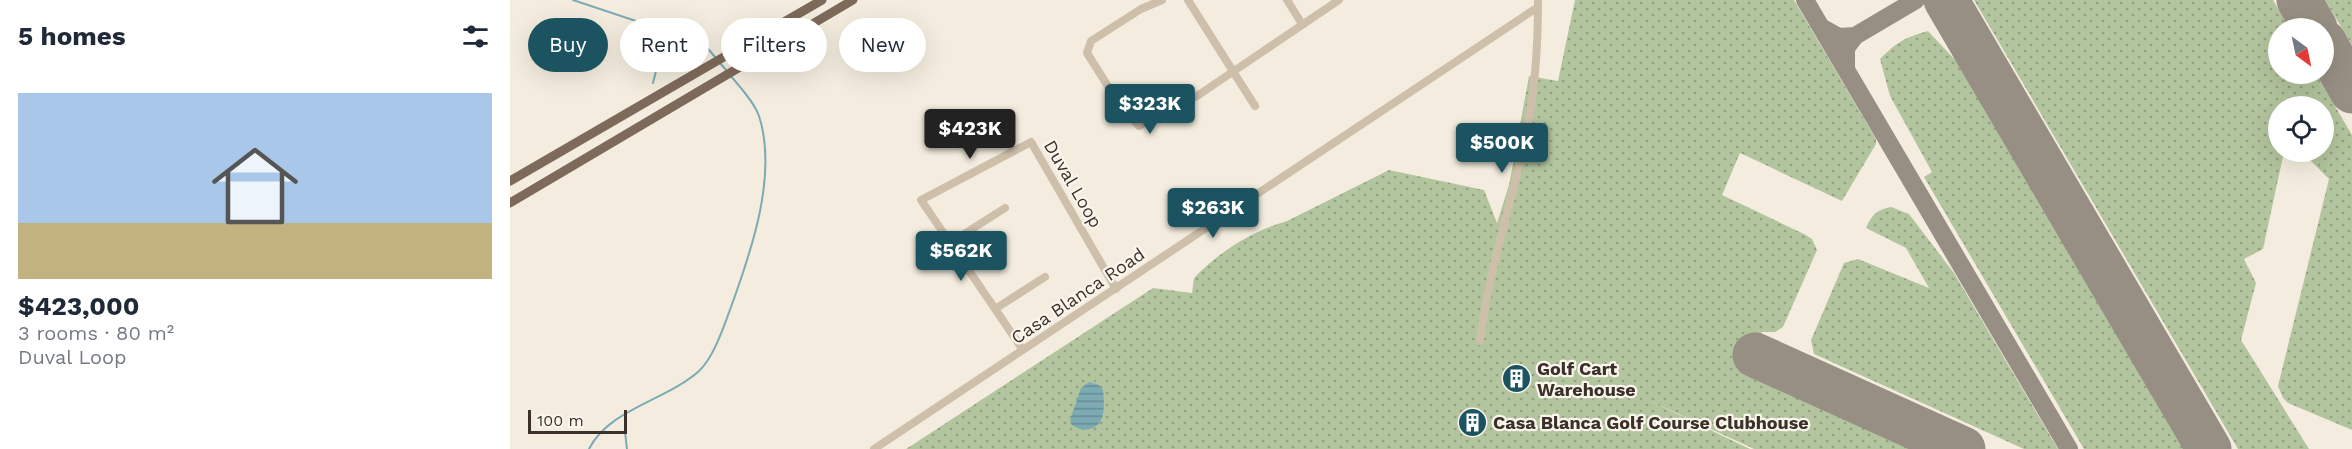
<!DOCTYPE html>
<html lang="en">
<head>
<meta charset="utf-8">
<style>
	body { margin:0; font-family:"Work Sans",sans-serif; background:#f6f6f7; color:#1f2937; height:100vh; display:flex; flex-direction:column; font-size:22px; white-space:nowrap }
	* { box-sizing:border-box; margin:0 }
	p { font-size:20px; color:#747a83 }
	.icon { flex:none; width:33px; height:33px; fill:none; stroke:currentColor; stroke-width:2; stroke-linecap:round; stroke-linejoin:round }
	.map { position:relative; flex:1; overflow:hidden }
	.drawer { display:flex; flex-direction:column; background:#fff; width:510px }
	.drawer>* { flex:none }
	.banner { position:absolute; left:18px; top:18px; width:570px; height:54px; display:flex; gap:12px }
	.needle { width:39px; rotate:147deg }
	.tools { position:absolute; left:1758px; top:18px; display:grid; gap:12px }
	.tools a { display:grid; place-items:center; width:66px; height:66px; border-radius:50%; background:#fff; box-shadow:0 6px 24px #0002; font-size:30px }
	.scale { position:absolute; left:18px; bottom:15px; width:99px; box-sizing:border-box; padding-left:6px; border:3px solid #3b312a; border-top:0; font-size:16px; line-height:21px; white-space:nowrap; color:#3b312a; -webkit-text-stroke:4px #fbf6ed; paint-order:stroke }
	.price { position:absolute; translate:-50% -51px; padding:0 14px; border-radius:6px; background:#1c5360; color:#fff; font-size:20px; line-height:39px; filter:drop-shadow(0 2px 3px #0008) }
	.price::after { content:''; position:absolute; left:50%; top:36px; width:18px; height:14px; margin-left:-9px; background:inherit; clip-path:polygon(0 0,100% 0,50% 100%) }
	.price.selected { background:#222; color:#fff }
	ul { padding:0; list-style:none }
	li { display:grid; align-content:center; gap:12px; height:318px; padding:0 18px }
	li+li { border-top:2px solid #e0e1e3 }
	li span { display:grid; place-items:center; height:186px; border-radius:0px; color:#555 }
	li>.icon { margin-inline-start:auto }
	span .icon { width:108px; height:108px; fill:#fffc; stroke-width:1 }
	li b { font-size:26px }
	h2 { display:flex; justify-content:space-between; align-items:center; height:72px; padding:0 18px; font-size:26px }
	.chip { padding:0 21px; border-radius:27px; background:#fff; box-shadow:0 6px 24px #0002; font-size:21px; line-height:54px }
	.chip.selected { background:#1c5360; color:#fff }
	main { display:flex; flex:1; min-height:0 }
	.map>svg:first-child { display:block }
	.grass { fill:url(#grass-dots) }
	.water { fill:url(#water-rules) }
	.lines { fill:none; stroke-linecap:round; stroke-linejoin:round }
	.stream { stroke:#7cabb4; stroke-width:2 }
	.taxiway { stroke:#988f84; stroke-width:18 }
	.runway { stroke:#988f84; stroke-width:45 }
	.minor { stroke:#cebfaa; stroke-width:8 }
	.major { stroke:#7e6a5a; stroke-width:9 }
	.labels { text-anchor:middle; stroke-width:4.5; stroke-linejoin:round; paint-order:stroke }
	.street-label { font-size:18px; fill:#3b312a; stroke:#fbf6ed }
	.poi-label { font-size:18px; font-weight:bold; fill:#3b312a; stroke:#fbf6ed; text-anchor:start }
</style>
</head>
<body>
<main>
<section class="drawer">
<h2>5 homes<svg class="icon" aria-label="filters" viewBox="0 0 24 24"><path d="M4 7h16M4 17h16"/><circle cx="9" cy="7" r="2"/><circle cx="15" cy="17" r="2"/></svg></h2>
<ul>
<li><span style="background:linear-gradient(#a9c7e8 70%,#c2b280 0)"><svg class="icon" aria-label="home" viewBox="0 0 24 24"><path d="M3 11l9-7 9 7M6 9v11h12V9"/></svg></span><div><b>$423,000</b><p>3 rooms · 80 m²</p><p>Duval Loop</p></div></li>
</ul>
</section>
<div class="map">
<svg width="1842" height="449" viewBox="0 0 1842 449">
	<defs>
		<pattern id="grass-dots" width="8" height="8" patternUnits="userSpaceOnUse" patternTransform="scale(1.5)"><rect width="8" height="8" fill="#b3c59e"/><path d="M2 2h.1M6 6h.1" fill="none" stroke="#93a181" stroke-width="1.8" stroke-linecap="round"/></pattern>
		<pattern id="water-rules" width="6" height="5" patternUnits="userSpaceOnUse" patternTransform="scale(1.5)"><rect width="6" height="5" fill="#7cabb4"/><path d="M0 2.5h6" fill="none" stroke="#678c93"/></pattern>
	</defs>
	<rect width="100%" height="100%" fill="#f4eddf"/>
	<!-- grass -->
	<path class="grass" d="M1065,0H1284L1366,139V144L1332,201L1230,153L1212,195L1294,234L1302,239L1307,250L1273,327L1265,332H1252L1234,373L1401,449H1244L1136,399L1240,449H396L643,288L682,293L684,278C710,251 742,231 777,221L879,170L974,190L987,223L999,185L1019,76L1048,81Z
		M1464,0H1763L1780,28H1768V74H1806L1842,135V430L1778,403L1773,398L1768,386L1819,179L1792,152H1814V106H1768V152H1774L1753,249L1734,259L1746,283L1731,340L1799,449H1728Z
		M1815,0H1842V45Z
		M1418,31L1449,64L1675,449H1574L1414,177L1422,172L1380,96L1370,59C1386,43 1395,37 1418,31Z
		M1381,207L1399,214L1444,273L1548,449H1514L1304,354L1301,340L1334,263L1348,259L1419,288L1396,248L1356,228C1361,216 1367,209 1381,207Z"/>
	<!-- water -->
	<path class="water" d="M579,382L589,385L593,390C594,398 595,412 591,420C585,432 570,432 561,424L560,420L571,388Z"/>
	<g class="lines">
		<!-- stream -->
		<path class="stream" d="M63,0L132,23L165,31L193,43L205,57
			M209,62L217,71
			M143,83L146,71L192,43
			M115,414V432L117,449
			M79,449C99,409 157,400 189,371C204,357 214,326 221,307C241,252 268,175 249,116C244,102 230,87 220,75"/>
		<!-- taxiway -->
		<path class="taxiway" d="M1295,0L1559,449
			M1311,27L1329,37L1345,36L1336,48V68
			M1345,36L1406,0"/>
		<!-- runway -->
		<path class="runway" d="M1436,0L1699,449
			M1789,0L1805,28
			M1814,42L1842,91
			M1245,355L1453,449"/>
		<!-- minor -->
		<path class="minor" d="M652,0L631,9L581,41L577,53L611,107L629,126L687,96L829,0
			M678,0L745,106
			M777,0L792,24
			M440,243L495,208
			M485,309L535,277
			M970,341C979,263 1007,190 1020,113C1026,76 1028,38 1028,0
			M513,350L411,200L521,142L606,289
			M364,449L1028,7"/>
		<!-- major -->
		<path class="major" d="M0,181L312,0
			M0,203L343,0"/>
	</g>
	<!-- icons -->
	<defs>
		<symbol id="building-disc" viewBox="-11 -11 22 22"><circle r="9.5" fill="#1c5360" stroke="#fbf6ed"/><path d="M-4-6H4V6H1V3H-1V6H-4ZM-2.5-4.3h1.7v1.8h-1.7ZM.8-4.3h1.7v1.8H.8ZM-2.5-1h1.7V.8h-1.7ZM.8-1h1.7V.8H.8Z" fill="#fff"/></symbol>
	</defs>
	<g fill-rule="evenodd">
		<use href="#building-disc" x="990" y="362" width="33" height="33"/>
		<use href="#building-disc" x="946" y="406" width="33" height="33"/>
	</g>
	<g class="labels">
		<!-- street labels -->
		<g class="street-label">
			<text transform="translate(563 184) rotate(60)" y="6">Duval Loop</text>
			<text transform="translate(568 296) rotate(-34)" y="6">Casa Blanca Road</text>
		</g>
		<!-- poi labels -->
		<g class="poi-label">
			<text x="1027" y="375">Golf Cart<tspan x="1027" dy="21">Warehouse</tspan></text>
			<text x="983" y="429">Casa Blanca Golf Course Clubhouse</text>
		</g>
	</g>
</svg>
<div class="tools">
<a><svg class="needle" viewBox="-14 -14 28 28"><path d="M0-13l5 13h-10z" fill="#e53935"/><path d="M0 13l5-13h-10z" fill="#747a83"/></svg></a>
<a><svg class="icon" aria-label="locate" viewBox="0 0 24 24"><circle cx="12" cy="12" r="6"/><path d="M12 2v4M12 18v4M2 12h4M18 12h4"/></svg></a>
</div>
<div class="scale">100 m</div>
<b class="price" style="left:640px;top:135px">$323K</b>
<b class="price selected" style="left:460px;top:160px">$423K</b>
<b class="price" style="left:992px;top:174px">$500K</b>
<b class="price" style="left:703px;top:239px">$263K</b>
<b class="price" style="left:451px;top:282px">$562K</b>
<div class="banner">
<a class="chip selected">Buy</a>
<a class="chip">Rent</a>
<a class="chip">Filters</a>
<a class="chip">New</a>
</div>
</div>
</main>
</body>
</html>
